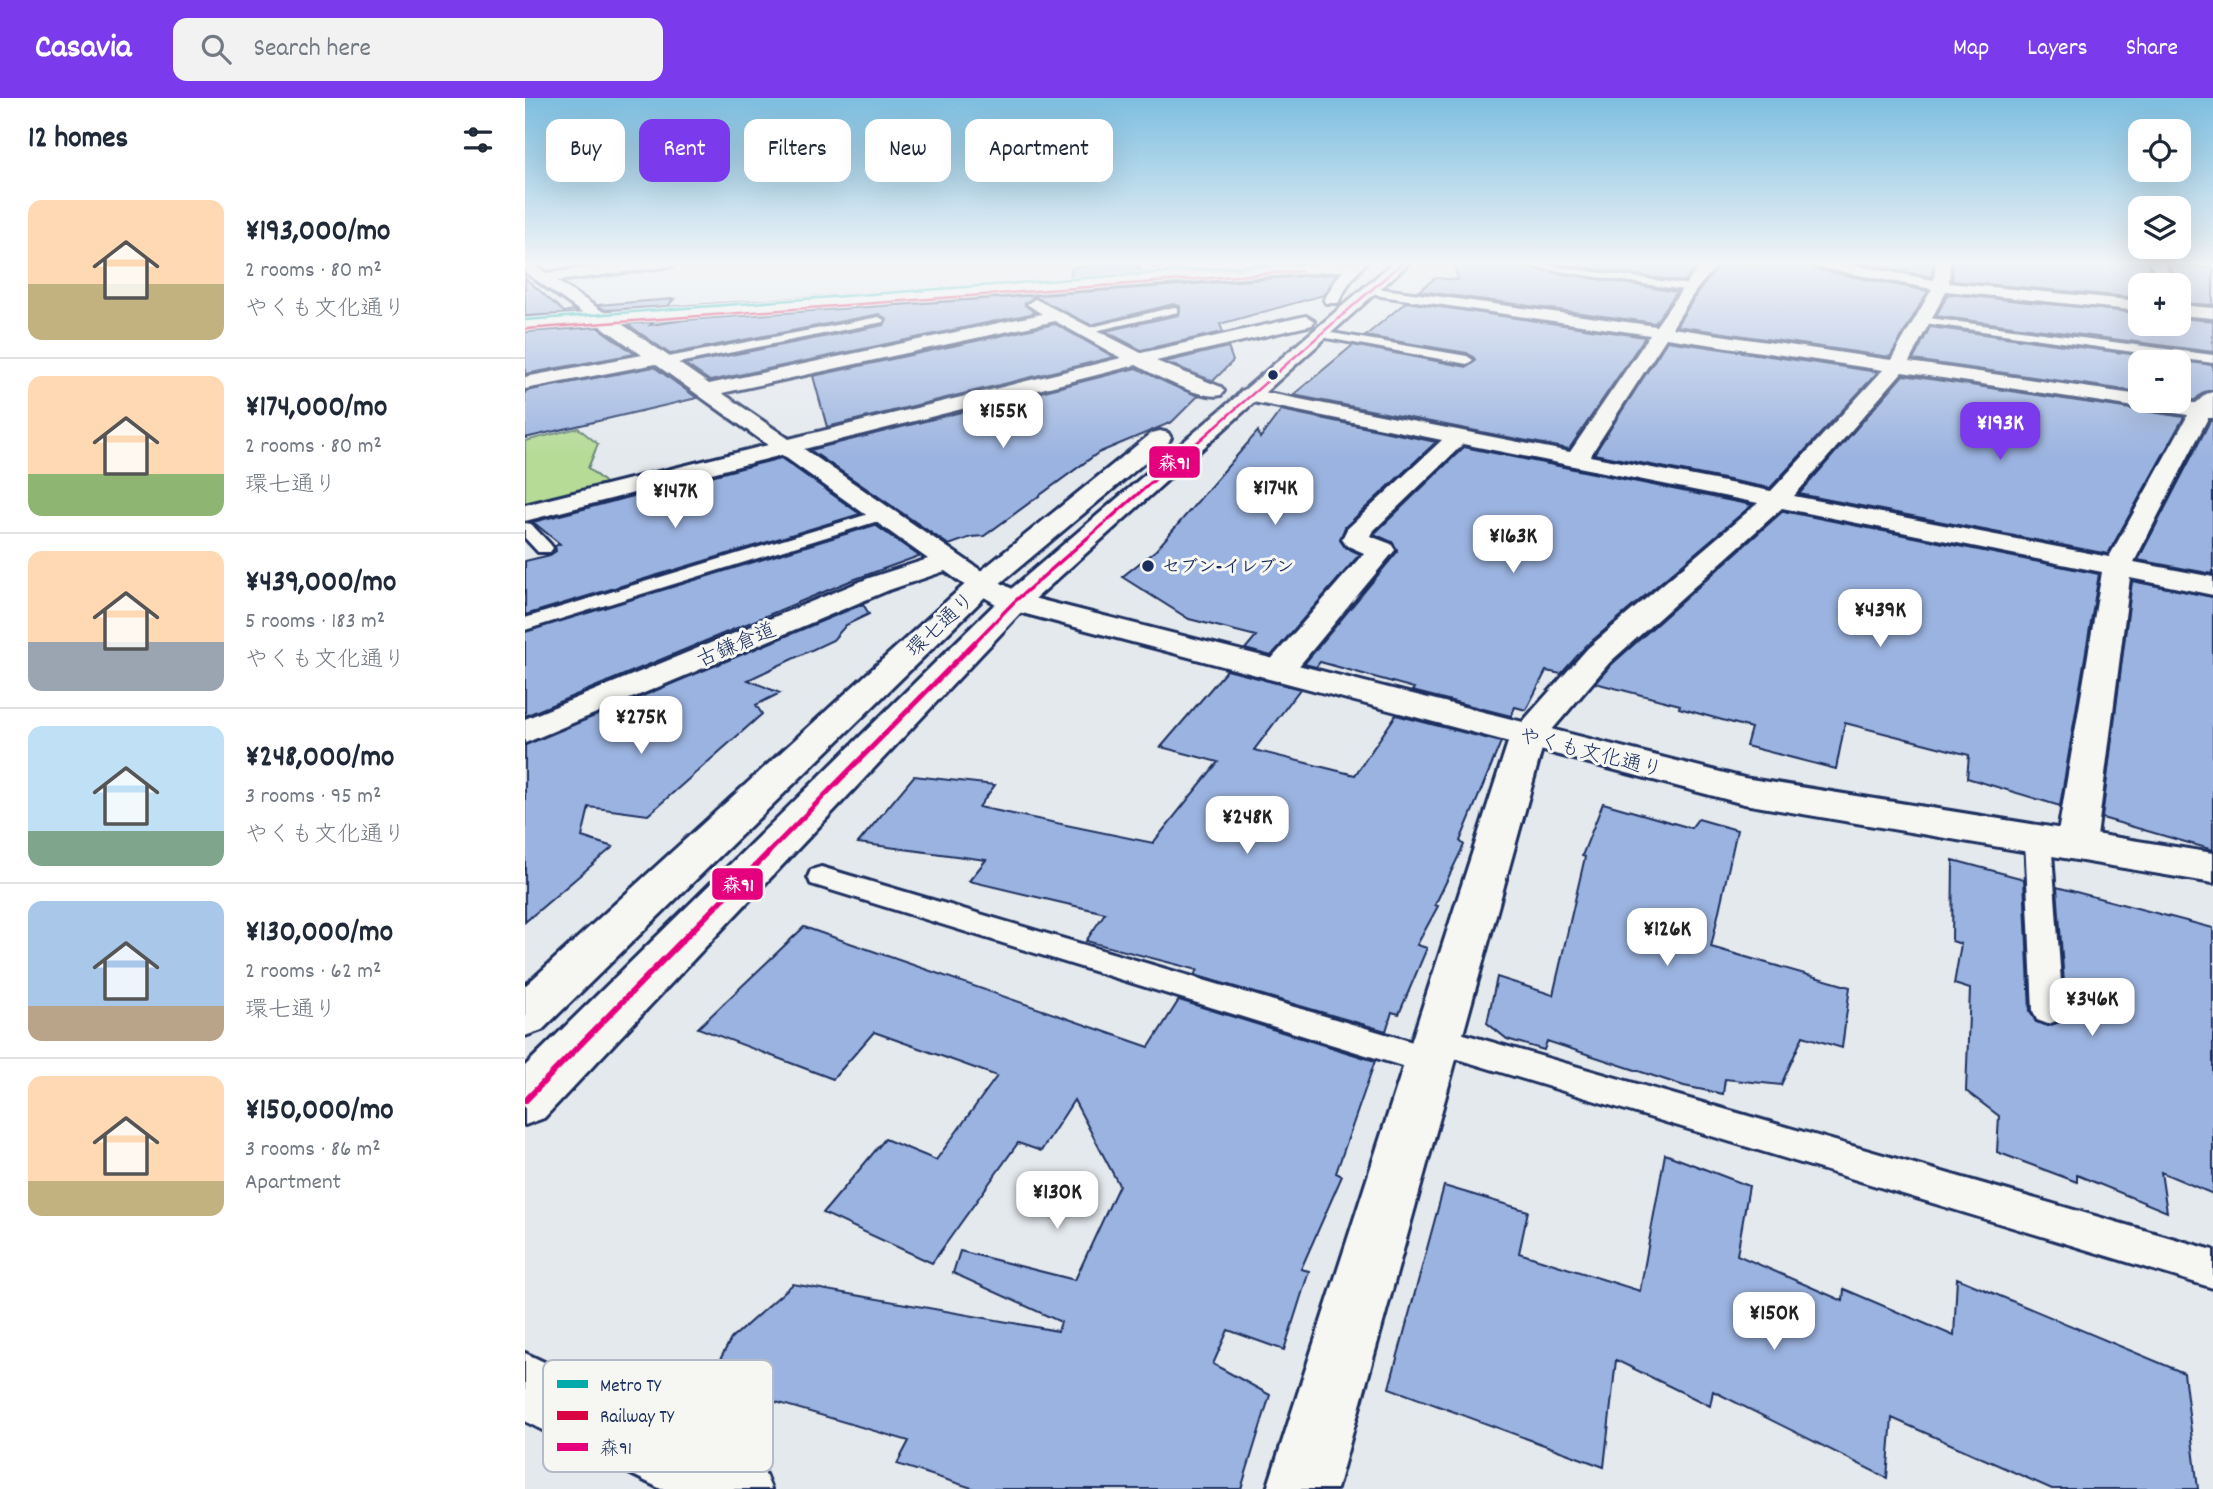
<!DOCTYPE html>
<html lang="en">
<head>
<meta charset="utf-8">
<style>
	body { margin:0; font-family:Dekko,"Klee One",sans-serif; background:#f2f2f3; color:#1f2937; height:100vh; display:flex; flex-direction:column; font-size:26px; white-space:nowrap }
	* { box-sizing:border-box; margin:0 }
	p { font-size:23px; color:#747a83 }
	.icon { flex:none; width:38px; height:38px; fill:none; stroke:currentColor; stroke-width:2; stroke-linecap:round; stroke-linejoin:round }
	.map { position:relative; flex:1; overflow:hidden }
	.side { display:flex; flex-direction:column; background:#fff; width:525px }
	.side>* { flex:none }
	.guide { position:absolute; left:21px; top:21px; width:665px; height:63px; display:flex; gap:14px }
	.tools { position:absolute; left:1603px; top:21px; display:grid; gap:14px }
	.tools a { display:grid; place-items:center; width:63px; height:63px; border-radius:14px; background:#fff; box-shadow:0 7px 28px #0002; font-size:35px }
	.price { position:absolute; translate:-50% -60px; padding:0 16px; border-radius:14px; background:#fff; color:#222; font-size:23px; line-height:46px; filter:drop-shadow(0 2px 4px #0008) }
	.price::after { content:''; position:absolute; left:50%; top:42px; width:21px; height:16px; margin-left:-10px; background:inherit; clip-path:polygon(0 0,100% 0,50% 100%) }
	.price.selected { background:#7c3aed; color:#fff }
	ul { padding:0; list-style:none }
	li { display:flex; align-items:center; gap:21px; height:175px; padding:0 28px }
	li+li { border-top:2px solid #e0e1e3 }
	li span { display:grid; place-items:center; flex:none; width:196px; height:140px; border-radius:14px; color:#555 }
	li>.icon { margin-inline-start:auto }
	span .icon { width:84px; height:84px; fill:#fffc; stroke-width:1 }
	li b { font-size:30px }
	h2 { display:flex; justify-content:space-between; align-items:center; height:84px; padding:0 28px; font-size:30px }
	.tag { padding:0 24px; border-radius:14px; background:#fff; box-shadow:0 7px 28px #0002; font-size:24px; line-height:63px }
	.tag.selected { background:#7c3aed; color:#fff }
	header { display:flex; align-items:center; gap:42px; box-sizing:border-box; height:98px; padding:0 35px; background:#7c3aed; color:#fff }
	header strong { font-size:33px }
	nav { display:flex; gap:38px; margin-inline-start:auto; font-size:24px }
	.search { width:490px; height:63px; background:#f2f2f3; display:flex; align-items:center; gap:18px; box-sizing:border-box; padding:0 24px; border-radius:14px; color:#747a83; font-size:26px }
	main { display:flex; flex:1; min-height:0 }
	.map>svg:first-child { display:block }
	.green { fill:#b5db96; stroke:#68857a; stroke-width:2 }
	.building { fill:#9bb3e0; stroke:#1b2f5e; stroke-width:2 }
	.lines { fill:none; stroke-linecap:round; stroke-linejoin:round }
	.lane-casing { stroke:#1b2f5e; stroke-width:6 }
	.street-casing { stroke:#1b2f5e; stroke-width:6 }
	.secondary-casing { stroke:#1b2f5e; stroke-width:6 }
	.primary-casing { stroke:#1b2f5e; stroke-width:6 }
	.lane { fill:#f6f6f2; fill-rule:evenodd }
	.street { fill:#f6f6f2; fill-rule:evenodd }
	.secondary { fill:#f6f6f2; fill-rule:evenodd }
	.primary { fill:#f6f6f2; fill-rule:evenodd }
	.bus-1-far3-casing { stroke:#f6f6f2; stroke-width:5 }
	.bus-1-far2-casing { stroke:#f6f6f2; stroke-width:7 }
	.bus-1-far1-casing { stroke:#f6f6f2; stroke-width:10 }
	.bus-1-casing { stroke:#f6f6f2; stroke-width:11 }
	.bus-1-far3 { stroke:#e5007d; stroke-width:2.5 }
	.bus-1-far2 { stroke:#e5007d; stroke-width:3.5 }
	.bus-1-far1 { stroke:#e5007d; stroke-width:5 }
	.bus-1 { stroke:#e5007d; stroke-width:6 }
	.rail-1-casing { stroke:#f6f6f2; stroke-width:5 }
	.rail-1 { stroke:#da0442; stroke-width:2.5 }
	.metro-1-casing { stroke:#f6f6f2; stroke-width:5 }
	.metro-1 { stroke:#01aaaa; stroke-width:2.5 }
	.bus-dot { fill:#1b2f5e; stroke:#f6f6f2; stroke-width:2.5 }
	.labels { text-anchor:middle; stroke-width:6; stroke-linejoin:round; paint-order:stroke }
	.far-poi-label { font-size:18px; font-weight:bold; fill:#1b2f5e; stroke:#f6f6f2; text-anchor:start }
	.street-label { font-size:21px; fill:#1b2f5e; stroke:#f6f6f2 }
	.key { fill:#f6f6f2; stroke:#b4bac6; stroke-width:2 }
	.key-label { font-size:19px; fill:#1b2f5e }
	.line-badge { stroke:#f6f6f2; stroke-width:2.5 }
	.badge-label { font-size:19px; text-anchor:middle; font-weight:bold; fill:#fff }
</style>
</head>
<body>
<header>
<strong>Casavia</strong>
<div class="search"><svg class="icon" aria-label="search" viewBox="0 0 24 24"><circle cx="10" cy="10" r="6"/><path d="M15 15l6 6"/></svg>Search here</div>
<nav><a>Map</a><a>Layers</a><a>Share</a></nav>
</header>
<main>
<section class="side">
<h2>12 homes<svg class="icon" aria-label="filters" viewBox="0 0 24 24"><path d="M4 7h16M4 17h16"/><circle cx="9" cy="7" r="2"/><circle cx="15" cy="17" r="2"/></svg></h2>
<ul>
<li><span style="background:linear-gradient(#ffd9b3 60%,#c2b280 0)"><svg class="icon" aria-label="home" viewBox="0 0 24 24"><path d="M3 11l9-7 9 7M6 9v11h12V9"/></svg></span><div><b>¥193,000/mo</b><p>2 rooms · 80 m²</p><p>やくも文化通り</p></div></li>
<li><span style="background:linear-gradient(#ffd9b3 70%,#8fb573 0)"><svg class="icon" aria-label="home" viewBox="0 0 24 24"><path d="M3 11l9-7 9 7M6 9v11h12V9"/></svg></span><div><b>¥174,000/mo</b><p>2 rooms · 80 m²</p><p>環七通り</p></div></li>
<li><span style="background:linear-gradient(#ffd9b3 65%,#9aa5b1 0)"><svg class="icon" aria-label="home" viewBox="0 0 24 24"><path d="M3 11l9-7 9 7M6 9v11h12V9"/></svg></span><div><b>¥439,000/mo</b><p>5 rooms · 183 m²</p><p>やくも文化通り</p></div></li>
<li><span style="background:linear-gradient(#bfe0f5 75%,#7fa58c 0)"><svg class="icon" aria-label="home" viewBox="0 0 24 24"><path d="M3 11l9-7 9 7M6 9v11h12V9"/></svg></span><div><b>¥248,000/mo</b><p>3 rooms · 95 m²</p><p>やくも文化通り</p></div></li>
<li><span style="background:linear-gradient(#a9c7e8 75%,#b9a48a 0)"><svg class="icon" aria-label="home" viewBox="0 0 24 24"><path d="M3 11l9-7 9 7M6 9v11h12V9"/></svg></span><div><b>¥130,000/mo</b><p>2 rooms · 62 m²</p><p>環七通り</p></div></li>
<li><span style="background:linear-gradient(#ffd9b3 75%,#c2b280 0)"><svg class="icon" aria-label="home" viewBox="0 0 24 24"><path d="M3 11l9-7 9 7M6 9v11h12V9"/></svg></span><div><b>¥150,000/mo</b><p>3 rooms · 86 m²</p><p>Apartment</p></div></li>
</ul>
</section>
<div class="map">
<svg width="1688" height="1391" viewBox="0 0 1688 1391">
	<rect width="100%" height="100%" fill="#e4e9ee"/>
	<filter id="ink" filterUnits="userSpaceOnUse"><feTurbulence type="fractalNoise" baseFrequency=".0143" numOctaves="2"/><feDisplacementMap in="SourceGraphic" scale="14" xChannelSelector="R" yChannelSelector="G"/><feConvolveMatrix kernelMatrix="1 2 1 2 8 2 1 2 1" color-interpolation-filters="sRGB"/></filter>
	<g filter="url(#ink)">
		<!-- green -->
		<path class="green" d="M53,330L73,346L63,370L86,390L0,411V343Z"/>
		<!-- building -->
		<path class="building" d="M608,164L619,175L545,180L547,169Z
			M929,164H971L1152,194L1130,225L894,193L910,180L933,182Z
			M1019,164H1175L1159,184Z
			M1197,164H1278L1288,171L1403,193L1365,259L1151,228L1173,194Z
			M1327,164H1408L1407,179Z
			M1428,164H1623L1632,187H1615V200L1427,183Z
			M1643,166L1688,170V207L1654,205V187Z
			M812,176L799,197L695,226L698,234L616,252L580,233L654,217L655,208L648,206L566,227L509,199L500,207L510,215L185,283L160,266L359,227L362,221L354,216L145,256L102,226L128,224L125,227L159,222Z
			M0,180L39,214L48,212L53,215L0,218Z
			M1423,196L1615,215V226H1654V220L1688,223V254L1411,218Z
			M149,201L143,208L81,212L72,207Z
			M881,204L1120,239L1044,351L768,297L828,247L942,269L949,264V260L942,255L840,238Z
			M530,226L589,259L302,329L288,278Z
			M72,229L110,256L0,276V234Z
			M1405,229L1688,267V292L1679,294L1670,302H1654V264H1615V294L1388,262Z
			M1142,243L1353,274L1245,390L1069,356Z
			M703,249L708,263L688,283L640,264Z
			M129,269L172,300L0,340V293Z
			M611,270L673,298L647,324L573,355L459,438L446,439L424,447L285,352Z
			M1378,277L1659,319L1583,456L1274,396Z
			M756,312L911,344L820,429L815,442L820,449L835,456L746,558L720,551L731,538L664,521L597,479L631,452L733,333L735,340Z
			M1685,323H1688V476L1613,462Z
			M939,349L1227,407L1061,548L1036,576L1021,573L1001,612L990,609L986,618L887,593L889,590L795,564L791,569L779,566L872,454L867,444L849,436Z
			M256,360L335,416L0,517V463L25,457L31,453L30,448L35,446L8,424Z
			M1258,413L1574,476L1535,708L1442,680L1444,657L1320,625L1311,671L1221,648L1226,630L1154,610L1155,607L1070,585L1087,566Z
			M350,427L394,458L325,483L0,618V534Z
			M1607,483L1688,499V752L1577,720Z
			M338,506L344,516L321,527L308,542L223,582L255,595L231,607L237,616L123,717L64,709L57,739L88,749L0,824V647Z
			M702,572L775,591L729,652L830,677L871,617L976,644L935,743L939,747L910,807L913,808L892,847L902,850L874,916L867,914L861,933L669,877L673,872L561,843L580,815L444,783L461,762L333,745L389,678L470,687L454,709L628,745L693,664L636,649Z
			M1078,705L1166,730L1173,721L1212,732L1186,849L1325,889L1317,950L1278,938L1256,987L1200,981L1198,996L1159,988L1022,943L1019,952L982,941L962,925L972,879L1028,897L1060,759L1057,758Z
			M1428,762L1499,781L1505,913L1511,924L1522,928L1535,924L1541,913L1532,789L1688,830V1096L1636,1074L1642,1114L1552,1077V1084L1472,1054L1474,1018L1441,993L1445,891L1429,886L1436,846L1427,843Z
			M279,829L624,949L654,902L850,963L811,1075L817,1078L776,1171L784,1173L759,1252L703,1232L688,1266L745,1297L716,1391H450L372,1366L384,1343L183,1284L206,1241L268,1186L533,1233L536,1224L428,1175L435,1153L550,1182L594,1087L549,1002L516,1053L493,1045L407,1165L298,1115L360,1041L411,1062L472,978L349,934L308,981L173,930Z
			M1140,1056L1224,1088L1212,1157L1318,1203L1319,1191L1429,1238L1432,1180L1659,1275L1673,1391H1527L1367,1320L1362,1380L1188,1293L1185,1308L1091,1262L1079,1369L864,1290L919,1088L1003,1113L994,1155L1115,1193Z"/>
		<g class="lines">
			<defs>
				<path id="lane" d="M625,164H650L629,168Z
					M974,164H999L1165,187L1170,190L1165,193Z
					M649,209L653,210V214L561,235L555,232Z
					M354,219L359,222L358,224L138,268L132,264L138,260Z
					M1396,219L1688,257V265L1392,224V220Z
					M795,233L942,258L948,262L942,266L791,238V234Z
					M357,412L365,417L363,420L0,532V520Z
					M0,425L6,426L25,446L28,450L25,454H13L0,440Z
					M1513,731L1522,734L1526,740L1538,913L1534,922L1523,926L1512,922L1508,913L1500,740L1504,734Z
					M296,769L898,947L895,941L900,932L911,928L1688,1152V1190L916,956L919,962L914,972L903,976L286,786L283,779L286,772Z"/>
				<path id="street" d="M0,164H5L21,175L111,164H154L147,168L32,183L80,215L823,164L835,165L837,168L830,172L94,224L184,286L517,216L502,206L510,201L616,255L781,218L789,223L787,227L631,263L696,289L699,293L696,297C675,302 630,277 611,267L279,351L467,480L471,486L467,492C448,497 436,484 420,473L364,492L0,645V621L344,480L403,461L257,357L0,423V407L243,347L130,266L0,291V279L117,257L73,226L0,231V221L60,217L0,174ZM530,223L596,260L264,341L197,295Z
					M1179,164H1194L1171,192L1147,230L1366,262L1407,191L1288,168L1281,164H1312L1409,182L1411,164H1425L1424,185L1615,203V213L1421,193L1384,264L1615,297V303L1671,305L1681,296L1688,294V320H1683L1609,464L1688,479V497L1605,480L1571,747L1565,757L1551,761L1537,757L1531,747L1577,474L1257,410L1085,564L1020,640L812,1391H742L985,638L1063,550L1233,405L938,346L847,434L845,438L866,446L870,452L764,580L752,583L740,580L736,573L839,455L821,447L817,441L822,431L917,342L723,303L716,301L713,297L716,293L723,291L1045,354L1125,237L856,198L851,196L848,193L851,190L1131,228L1160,187ZM1141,240L1358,272L1246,393L1065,358ZM1377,274L1663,317L1584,459L1269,398Z
					M1625,164H1639L1649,187H1635Z
					M1654,207L1688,210V220L1654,217Z
					M0,1255L236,1366L246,1391H136L0,1323Z"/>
				<path id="secondary" d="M457,477L467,480L500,498L1219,680L1688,755V785L1219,706L478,510L447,492L443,486L447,480Z"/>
				<path id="primary" d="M826,164H841L824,185L813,205H801L799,202L812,180Z
					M869,164H885L500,510L19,1020L0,1027V968L478,498Z
					M635,333L643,335L646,340L643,345L467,492L17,932L0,938V888L447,480L627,335Z"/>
			</defs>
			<!-- lane casing -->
			<use href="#lane" class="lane-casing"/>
			<!-- street casing -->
			<use href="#street" class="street-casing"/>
			<!-- secondary casing -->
			<use href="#secondary" class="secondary-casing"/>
			<!-- primary casing -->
			<use href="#primary" class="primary-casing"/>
			<!-- lane -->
			<use href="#lane" class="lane"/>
			<!-- street -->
			<use href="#street" class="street"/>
			<!-- secondary -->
			<use href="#secondary" class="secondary"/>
			<!-- primary -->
			<use href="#primary" class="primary"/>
			<defs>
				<path id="bus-1-far3" d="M627,384L878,164"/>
				<path id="bus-1-far2" d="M449,545L489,504L629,382"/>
				<path id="bus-1-far1" d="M242,756L450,544"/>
				<path id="bus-1" d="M0,1003L243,755"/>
			</defs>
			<!-- bus-1-far3 casing -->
			<use href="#bus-1-far3" class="bus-1-far3-casing"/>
			<!-- bus-1-far2 casing -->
			<use href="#bus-1-far2" class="bus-1-far2-casing"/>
			<!-- bus-1-far1 casing -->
			<use href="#bus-1-far1" class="bus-1-far1-casing"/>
			<!-- bus-1 casing -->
			<use href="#bus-1" class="bus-1-casing"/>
			<!-- bus-1-far3 -->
			<use href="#bus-1-far3" class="bus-1-far3"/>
			<!-- bus-1-far2 -->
			<use href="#bus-1-far2" class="bus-1-far2"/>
			<!-- bus-1-far1 -->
			<use href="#bus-1-far1" class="bus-1-far1"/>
			<!-- bus-1 -->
			<use href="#bus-1" class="bus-1"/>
			<defs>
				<path id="rail-1" d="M1,231L777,173"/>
			</defs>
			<!-- rail-1 casing -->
			<use href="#rail-1" class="rail-1-casing"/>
			<!-- rail-1 -->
			<use href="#rail-1" class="rail-1"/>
			<defs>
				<path id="metro-1" d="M0,222L774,164"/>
			</defs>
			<!-- metro-1 casing -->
			<use href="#metro-1" class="metro-1-casing"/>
			<!-- metro-1 -->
			<use href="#metro-1" class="metro-1"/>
		</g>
	</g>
	<!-- sky -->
	<linearGradient id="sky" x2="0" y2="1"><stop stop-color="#7dbee0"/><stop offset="0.46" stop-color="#f3f5f7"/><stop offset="1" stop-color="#f3f5f7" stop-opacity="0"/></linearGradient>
	<rect width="1688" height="359" fill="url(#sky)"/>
	<!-- markers -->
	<g class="bus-dot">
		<circle cx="748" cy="277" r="6"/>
		<circle cx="623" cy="468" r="7"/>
	</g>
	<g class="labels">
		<!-- far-poi labels -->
		<g class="far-poi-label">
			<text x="637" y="474">セブン-イレブン</text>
		</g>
		<!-- street labels -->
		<g class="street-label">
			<text transform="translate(415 526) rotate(-43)" y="7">環七通り</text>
			<text transform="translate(211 546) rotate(-23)" y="7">古鎌倉道</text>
			<text transform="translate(1066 654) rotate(14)" y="7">やくも文化通り</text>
		</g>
	</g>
	<!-- legend -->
	<rect x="18" y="1262" width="230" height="112" rx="10" class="key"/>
	<rect x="32" y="1282" width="31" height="8" fill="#01aaaa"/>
	<rect x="32" y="1313" width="31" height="9" fill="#da0442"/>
	<rect x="32" y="1345" width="31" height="8" fill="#e5007d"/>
	<g class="key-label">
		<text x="75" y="1293">Metro TY</text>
		<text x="75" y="1324">Railway TY</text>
		<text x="75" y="1356">森91</text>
	</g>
	<g class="line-badge">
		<rect x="623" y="347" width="53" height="34" rx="7" fill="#e5007d"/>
		<rect x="186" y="769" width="53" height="34" rx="7" fill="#e5007d"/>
	</g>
	<g class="badge-label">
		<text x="649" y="371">森91</text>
		<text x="213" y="793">森91</text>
	</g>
</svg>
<div class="tools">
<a><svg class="icon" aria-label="locate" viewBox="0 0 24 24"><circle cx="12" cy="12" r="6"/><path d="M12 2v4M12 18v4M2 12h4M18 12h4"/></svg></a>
<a><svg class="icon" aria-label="layers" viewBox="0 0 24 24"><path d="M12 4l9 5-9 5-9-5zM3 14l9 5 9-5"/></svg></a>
<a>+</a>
<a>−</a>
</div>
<b class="price" style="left:478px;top:352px">¥155K</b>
<b class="price selected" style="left:1475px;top:364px">¥193K</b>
<b class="price" style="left:750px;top:429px">¥174K</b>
<b class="price" style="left:150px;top:432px">¥147K</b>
<b class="price" style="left:988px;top:477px">¥163K</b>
<b class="price" style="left:1355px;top:551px">¥439K</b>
<b class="price" style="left:116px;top:658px">¥275K</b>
<b class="price" style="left:722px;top:758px">¥248K</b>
<b class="price" style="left:1142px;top:870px">¥126K</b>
<b class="price" style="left:1567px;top:940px">¥346K</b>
<b class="price" style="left:532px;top:1133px">¥130K</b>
<b class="price" style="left:1249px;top:1254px">¥150K</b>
<div class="guide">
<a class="tag">Buy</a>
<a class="tag selected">Rent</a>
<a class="tag">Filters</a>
<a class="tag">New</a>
<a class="tag">Apartment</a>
</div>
</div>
</main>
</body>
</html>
